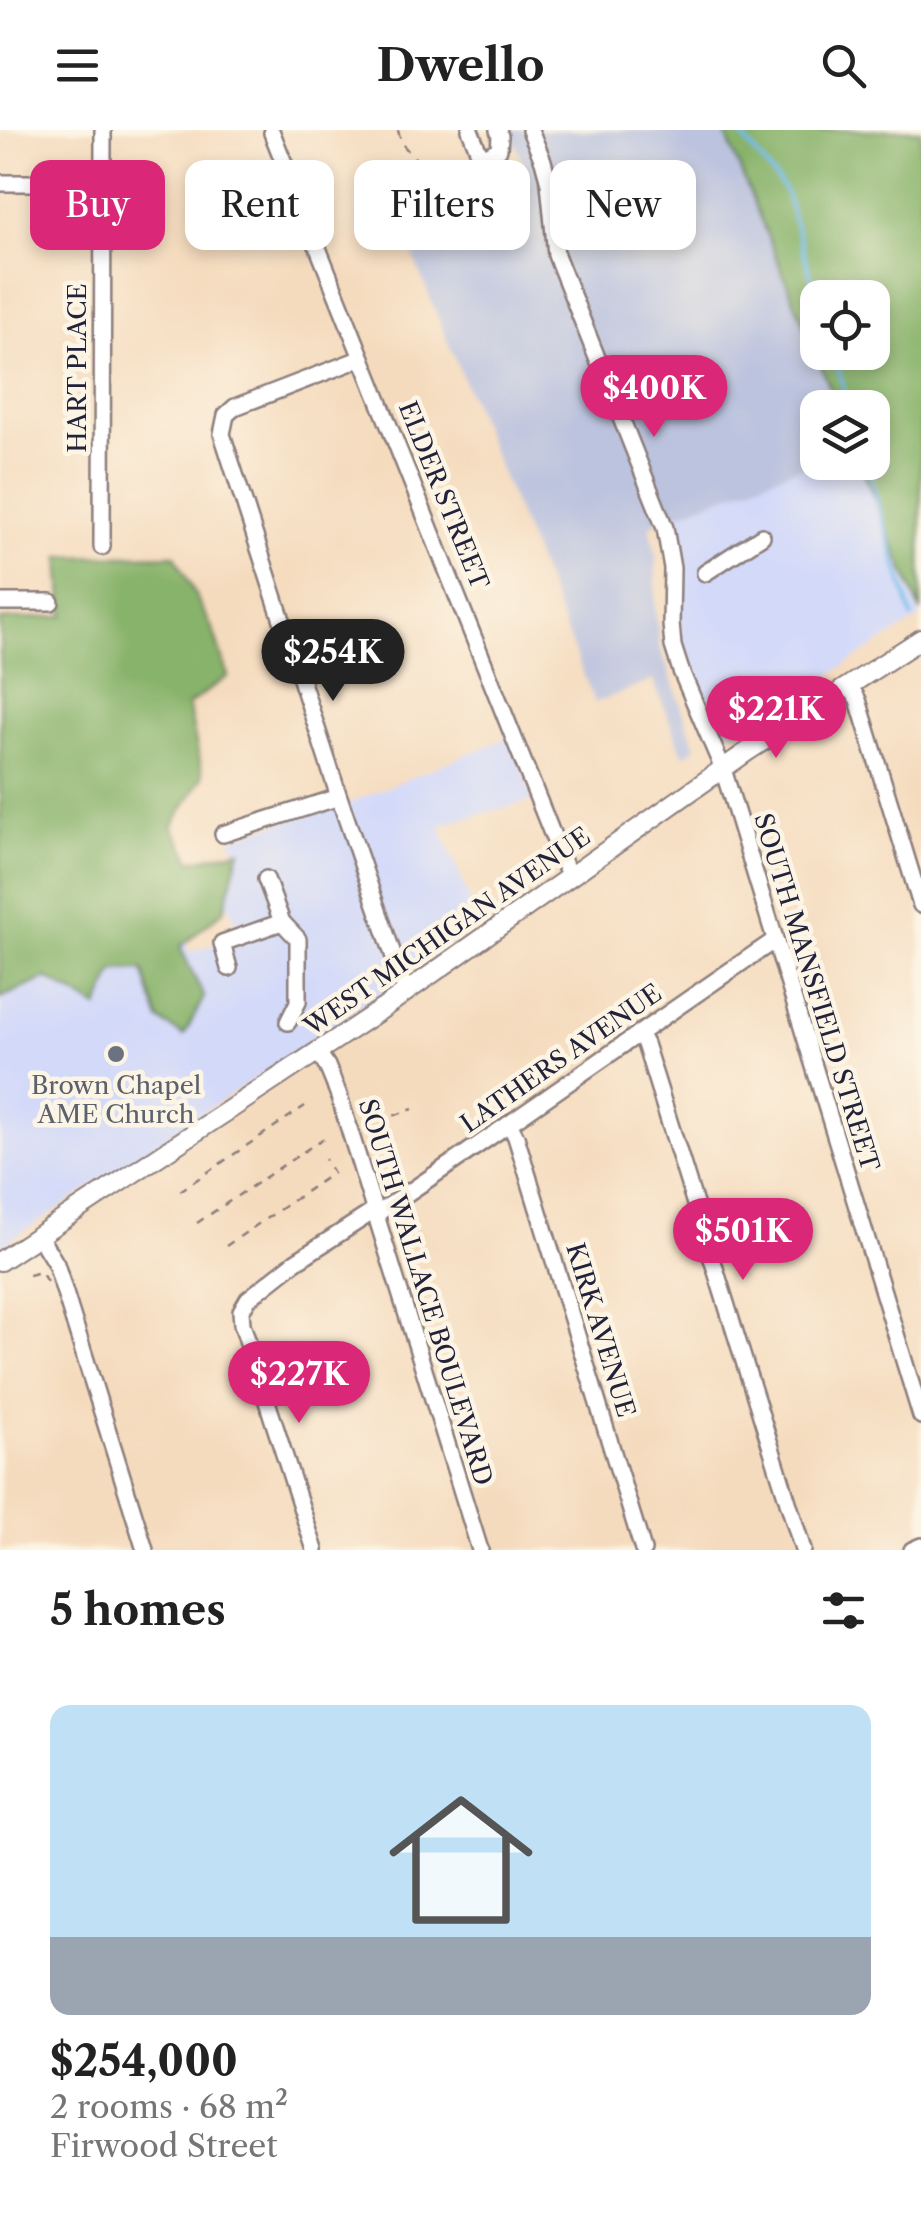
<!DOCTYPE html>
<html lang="en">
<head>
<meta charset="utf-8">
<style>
	body { margin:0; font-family:"Libre Caslon Text",serif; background:#f6f6f6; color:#222; height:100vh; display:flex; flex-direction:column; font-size:38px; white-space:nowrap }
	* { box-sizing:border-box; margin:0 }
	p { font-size:32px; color:#767676 }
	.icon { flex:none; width:55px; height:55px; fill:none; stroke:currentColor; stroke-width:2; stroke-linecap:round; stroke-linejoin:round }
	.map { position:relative; height:1420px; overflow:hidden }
	.drawer { display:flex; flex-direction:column; background:#fff; flex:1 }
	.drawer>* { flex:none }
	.guide { position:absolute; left:30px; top:30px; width:862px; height:90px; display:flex; gap:20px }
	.fabs { position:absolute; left:800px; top:150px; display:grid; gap:20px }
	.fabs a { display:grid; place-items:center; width:90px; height:90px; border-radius:20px; background:#fff; box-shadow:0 5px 15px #0003; font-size:50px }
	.price { position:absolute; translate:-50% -85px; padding:0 22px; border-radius:35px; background:#db2777; color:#fff; font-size:32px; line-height:65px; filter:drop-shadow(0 2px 5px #0008) }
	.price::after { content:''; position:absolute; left:50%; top:60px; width:30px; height:22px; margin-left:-15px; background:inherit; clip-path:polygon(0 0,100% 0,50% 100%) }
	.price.active { background:#222; color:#fff }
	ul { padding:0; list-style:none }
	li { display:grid; align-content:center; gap:20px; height:530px; padding:0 50px }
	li+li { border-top:2px solid #e0e0e0 }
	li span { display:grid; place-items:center; height:310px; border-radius:20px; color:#555 }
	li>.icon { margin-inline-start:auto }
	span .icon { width:180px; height:180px; fill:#fffc; stroke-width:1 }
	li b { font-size:42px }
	h2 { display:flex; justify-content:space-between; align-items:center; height:120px; padding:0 50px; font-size:42px }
	.tag { padding:0 35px; border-radius:20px; background:#fff; box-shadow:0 5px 15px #0003; font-size:35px; line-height:90px }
	.tag.active { background:#db2777; color:#fff }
	header { display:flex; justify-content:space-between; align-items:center; height:130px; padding:0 50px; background:#fff; font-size:45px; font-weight:700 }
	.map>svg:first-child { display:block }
	.built { fill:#d2d9f9 }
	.industrial { fill:#bcc3de }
	.forest { fill:#88b36b; stroke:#556a53; stroke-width:2.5; fill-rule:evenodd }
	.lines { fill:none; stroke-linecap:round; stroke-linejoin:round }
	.stream { stroke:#75bbec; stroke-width:4 }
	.minor-casing { stroke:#8c7e7c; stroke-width:20 }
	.major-casing { stroke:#8c7e7c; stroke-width:22 }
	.path { stroke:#8c7e7c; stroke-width:2.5; stroke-dasharray:8 8; stroke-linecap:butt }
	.minor { stroke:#fff; stroke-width:15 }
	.major { stroke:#fff; stroke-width:18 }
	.worship-dot { fill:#6b7280; stroke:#fcf5e5; stroke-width:4 }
	.labels { text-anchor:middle; stroke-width:9; stroke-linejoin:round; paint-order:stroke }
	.street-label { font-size:25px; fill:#22223b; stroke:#fcf5e5 }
	.worship-label { font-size:25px; fill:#5b616d; stroke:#fcf5e5 }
</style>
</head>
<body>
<header><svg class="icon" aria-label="menu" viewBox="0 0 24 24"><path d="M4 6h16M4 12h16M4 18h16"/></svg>Dwello<svg class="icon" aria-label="search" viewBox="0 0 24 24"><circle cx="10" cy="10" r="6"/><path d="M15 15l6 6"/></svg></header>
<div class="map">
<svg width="921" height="1420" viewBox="0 0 921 1420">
	<rect width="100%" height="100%" fill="#fcf5e5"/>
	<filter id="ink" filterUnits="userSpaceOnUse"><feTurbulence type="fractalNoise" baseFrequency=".01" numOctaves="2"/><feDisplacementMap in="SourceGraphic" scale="20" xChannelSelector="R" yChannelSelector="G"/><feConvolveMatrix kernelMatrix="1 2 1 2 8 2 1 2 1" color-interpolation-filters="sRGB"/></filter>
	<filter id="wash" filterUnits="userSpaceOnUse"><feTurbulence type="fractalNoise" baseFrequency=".0048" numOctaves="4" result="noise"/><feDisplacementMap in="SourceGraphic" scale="40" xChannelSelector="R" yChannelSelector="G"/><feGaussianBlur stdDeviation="2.25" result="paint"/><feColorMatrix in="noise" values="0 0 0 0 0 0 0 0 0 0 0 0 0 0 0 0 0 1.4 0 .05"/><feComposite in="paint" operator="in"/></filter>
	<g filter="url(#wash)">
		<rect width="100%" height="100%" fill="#f5dbbe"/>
		<!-- built -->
		<path class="built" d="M817,330L818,332L860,333L921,487L751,595L728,601L709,584L685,534L680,492L679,416L670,387Z
			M509,607L534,670L440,695L479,795L284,929L0,1117V770L187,772L188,823L240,807L212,727L235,720L231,708L331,677L337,678Z"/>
		<!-- industrial -->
		<path class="industrial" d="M510,0H724L838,277L818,278L817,330L650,395L656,427L655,480L660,517L696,617L684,626L653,550L595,573L413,126L456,108L443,77L527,43Z"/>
		<!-- forest -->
		<path class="forest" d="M724,0H921V482L860,333L872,332V278L838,277ZM818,168H872V222H818Z
			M175,425L213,500L228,546L188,575L203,646L172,696L192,731L240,720L224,780L180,817L204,867L184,906L159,890L143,840L114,841L98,878L47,848L0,868V490L64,486L60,427Z"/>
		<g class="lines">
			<!-- stream -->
			<path class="stream" d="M737,0L785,60L818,170
				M833,222L850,278
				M866,332L912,487"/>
		</g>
	</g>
	<g filter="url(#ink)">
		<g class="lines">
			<defs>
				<path id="minor" d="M470,0L480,25H489L499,19L500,6L498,0
					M530,0L543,31L549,53L556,125L665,398L672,438L671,494L673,516L681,541L723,639L921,1286
					M272,3L569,746
					M0,53H102
					M362,228L235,277L226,285L222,304L339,667L406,862
					M102,417L103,0
					M705,443L762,406
					M0,472H51
					M850,556L858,570L921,775
					M223,704L339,667
					M266,749L282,792
					M229,838L222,813L282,792L298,809V872L288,892
					M639,903L645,914L803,1420
					M318,922L327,936L338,963L480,1420
					M510,995L516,1007L643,1420
					M375,1085C510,995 641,901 775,810
					M39,1106L56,1134L145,1420
					M315,1420L242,1194L241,1181L248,1169L295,1132L374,1081
					M912,1420L921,1416"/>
				<path id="major" d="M0,1131L382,879L748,621L921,509"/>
			</defs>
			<!-- minor casing -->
			<use href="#minor" class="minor-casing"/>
			<!-- major casing -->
			<use href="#major" class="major-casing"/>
			<!-- path -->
			<path class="path" d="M398,0L401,13L416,29L422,43L421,49L434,82
				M429,69L469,52
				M364,996L413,979
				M180,1061L305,976
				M197,1093L327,1006
				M226,1116L333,1043L325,1029
				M29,1145L41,1142L47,1152"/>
			<!-- minor -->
			<use href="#minor" class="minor"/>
			<!-- major -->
			<use href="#major" class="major"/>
		</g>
	</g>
	<!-- markers -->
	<circle class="worship-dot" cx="116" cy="924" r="10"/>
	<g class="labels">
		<!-- street labels -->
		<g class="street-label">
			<text transform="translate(77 238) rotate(-90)" y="9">HART PLACE</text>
			<text transform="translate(444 365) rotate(68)" y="9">ELDER STREET</text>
			<text transform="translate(447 801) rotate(-35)" y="9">WEST MICHIGAN AVENUE</text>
			<text transform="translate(817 862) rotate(73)" y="9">SOUTH MANSFIELD STREET</text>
			<text transform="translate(561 928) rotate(-35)" y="9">LATHERS AVENUE</text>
			<text transform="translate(426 1162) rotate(73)" y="9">SOUTH WALLACE BOULEVARD</text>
			<text transform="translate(601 1200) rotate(73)" y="9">KIRK AVENUE</text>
		</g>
		<!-- worship labels -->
		<g class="worship-label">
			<text x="116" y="964">Brown Chapel<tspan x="116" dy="29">AME Church</tspan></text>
		</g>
	</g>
</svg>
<div class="fabs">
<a><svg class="icon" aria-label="locate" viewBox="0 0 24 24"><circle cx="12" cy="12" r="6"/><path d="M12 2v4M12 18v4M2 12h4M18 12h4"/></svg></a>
<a><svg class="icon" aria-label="layers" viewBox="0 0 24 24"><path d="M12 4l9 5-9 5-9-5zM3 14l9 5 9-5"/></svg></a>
</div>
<b class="price" style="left:654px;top:310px">$400K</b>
<b class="price active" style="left:333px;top:574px">$254K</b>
<b class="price" style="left:776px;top:631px">$221K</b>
<b class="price" style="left:743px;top:1153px">$501K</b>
<b class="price" style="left:299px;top:1296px">$227K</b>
<div class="guide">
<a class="tag active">Buy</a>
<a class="tag">Rent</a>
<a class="tag">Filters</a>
<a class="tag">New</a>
</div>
</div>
<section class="drawer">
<h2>5 homes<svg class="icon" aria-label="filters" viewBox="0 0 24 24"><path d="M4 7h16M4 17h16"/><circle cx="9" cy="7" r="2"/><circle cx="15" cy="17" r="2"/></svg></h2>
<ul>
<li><span style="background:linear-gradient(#bfe0f5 75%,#9aa5b1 0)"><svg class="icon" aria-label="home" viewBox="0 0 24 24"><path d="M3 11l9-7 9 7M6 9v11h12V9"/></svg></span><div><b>$254,000</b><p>2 rooms · 68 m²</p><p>Firwood Street</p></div></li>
</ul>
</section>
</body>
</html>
